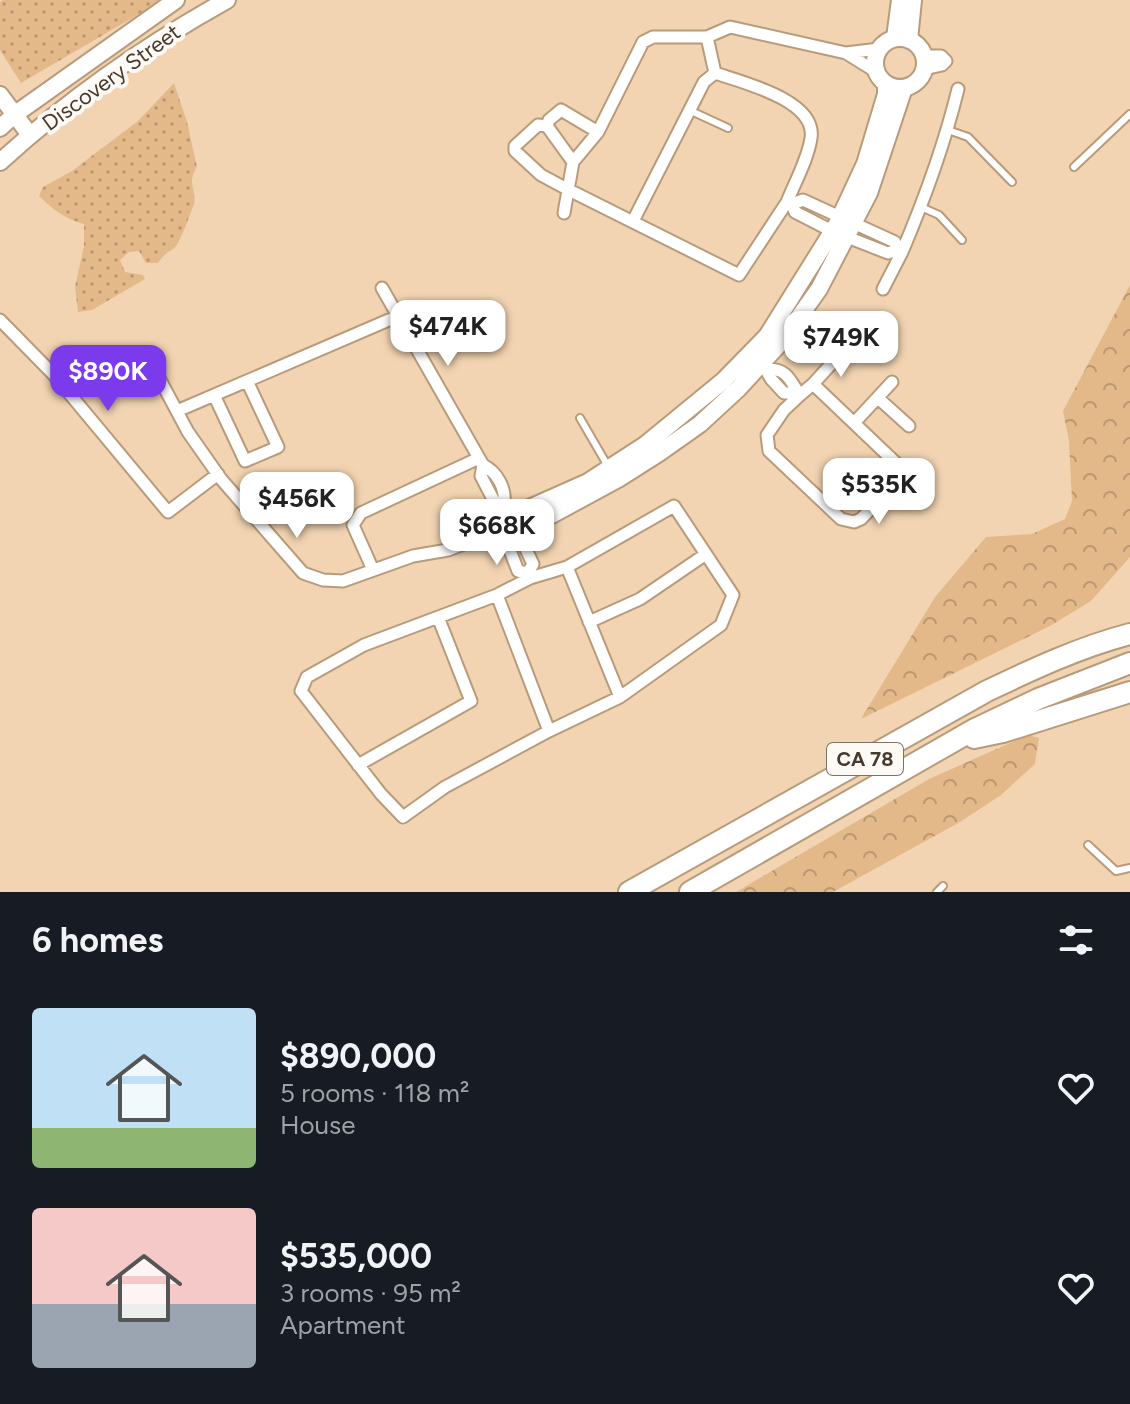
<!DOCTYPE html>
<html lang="en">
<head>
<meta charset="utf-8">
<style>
	body { margin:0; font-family:Figtree,sans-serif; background:#20242c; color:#f1f3f6; height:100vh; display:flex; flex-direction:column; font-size:30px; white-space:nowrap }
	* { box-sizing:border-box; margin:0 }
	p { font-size:26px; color:#9ea1a6 }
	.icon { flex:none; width:44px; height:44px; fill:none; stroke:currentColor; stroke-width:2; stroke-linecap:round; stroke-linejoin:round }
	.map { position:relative; height:892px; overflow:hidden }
	.panel { display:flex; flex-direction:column; background:#171b24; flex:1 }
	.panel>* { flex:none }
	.price { position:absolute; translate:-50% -68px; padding:0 18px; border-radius:16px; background:#fff; color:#222; font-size:26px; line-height:52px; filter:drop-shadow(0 2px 4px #0008) }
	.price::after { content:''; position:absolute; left:50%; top:48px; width:24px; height:18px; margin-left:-12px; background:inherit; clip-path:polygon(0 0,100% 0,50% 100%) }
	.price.active { background:#7c3aed; color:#fff }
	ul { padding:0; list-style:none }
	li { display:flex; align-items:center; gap:24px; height:200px; padding:0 32px }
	li span { display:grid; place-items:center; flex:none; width:224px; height:160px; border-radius:8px; color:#555 }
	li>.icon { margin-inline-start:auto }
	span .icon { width:96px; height:96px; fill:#fffc; stroke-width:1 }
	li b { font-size:34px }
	h2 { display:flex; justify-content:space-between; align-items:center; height:96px; padding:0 32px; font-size:34px }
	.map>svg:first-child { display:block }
	.grass { fill:url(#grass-dots) }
	.forest { fill:url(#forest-crowns) }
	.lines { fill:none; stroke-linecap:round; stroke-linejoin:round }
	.lane-casing { stroke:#b89b7b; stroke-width:10 }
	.street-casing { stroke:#b89b7b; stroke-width:15 }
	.secondary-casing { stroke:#b89b7b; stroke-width:20 }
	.highway-casing { stroke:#b89b7b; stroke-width:24 }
	.lane { stroke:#fff; stroke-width:6 }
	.street { stroke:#fff; stroke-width:11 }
	.secondary { stroke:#fff; stroke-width:16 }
	.highway { stroke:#fff; stroke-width:20 }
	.labels { text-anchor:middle; stroke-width:8; stroke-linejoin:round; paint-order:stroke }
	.shield { fill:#fdfaf6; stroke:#7d7469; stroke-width:2 }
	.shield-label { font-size:20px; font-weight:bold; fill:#463a2c }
	.street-label { font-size:22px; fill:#463a2c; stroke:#fdfaf6 }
</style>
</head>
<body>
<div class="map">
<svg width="1130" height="892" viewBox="0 0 1130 892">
	<defs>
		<pattern id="grass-dots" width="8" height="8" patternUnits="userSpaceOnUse" patternTransform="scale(2)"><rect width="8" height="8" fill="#e4b98a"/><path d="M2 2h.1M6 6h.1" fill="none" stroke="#bb9771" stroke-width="1.8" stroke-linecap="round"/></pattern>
		<pattern id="forest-crowns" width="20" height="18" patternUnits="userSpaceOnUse" patternTransform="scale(2)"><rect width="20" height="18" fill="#e4b98a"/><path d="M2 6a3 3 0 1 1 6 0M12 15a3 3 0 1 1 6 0" fill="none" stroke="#bb9771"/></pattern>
	</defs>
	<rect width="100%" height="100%" fill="#f2d4b2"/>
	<!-- grass -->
	<path class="grass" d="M3,0H163L21,83L0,50V2Z
		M174,83L187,122L197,167C186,184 197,189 194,204C192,210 180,242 176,246C171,252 166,251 158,263H146L139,251L129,252L120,260L125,272L143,275L145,279L92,310L78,312L75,287L84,246V224C66,219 53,210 39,196L43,187L72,171L138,121Z"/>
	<!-- forest -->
	<path class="forest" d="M1130,285V557L1091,601L1050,626L861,719L935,597L986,537L1032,534L1065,519L1072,501L1069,441L1063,411Z
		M1028,735L1039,738L1035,764L1001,795L960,822L833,892H736L929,779Z"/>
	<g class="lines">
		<defs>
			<path id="lane" d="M689,110L728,128
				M948,130L968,137L1012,182
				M1074,167L1130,114
				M921,207L939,215L962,240
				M580,418L609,468
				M1088,845L1116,871L1130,868
				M937,892L943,886"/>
			<path id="street" d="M707,37L715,73
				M924,56H941L946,61L942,65L924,69
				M875,71L846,53L879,49
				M547,126L549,120L561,110L598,132L643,42L653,37H707L730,27L846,53
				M573,162L598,132
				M792,204L795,212L832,231L888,253L897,250
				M564,213L573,162L547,126L538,125L515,146V151L541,175L567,189L739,275L787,202L792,204L803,200L895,242L897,250L902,252L883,289
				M633,221L704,82L715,73C741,82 817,100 811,138C808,159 795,182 787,202
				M902,252C925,198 944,146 958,89
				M382,288L483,465C497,472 506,488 504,504
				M0,320L54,375L168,512L218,474
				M150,361L188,432L221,479L303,573L323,580L343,581L413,556L448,550L516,524L504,504L494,501L481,476L483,465
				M764,366L771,379L784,393H797
				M768,369C788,369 790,381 800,395L784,410L767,435L769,451L841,519L854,522L861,519L900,478L898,465L813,384L800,395
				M813,384L843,351
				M214,395L245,461L278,447L247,381
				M878,398L909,426
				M177,411L398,316
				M854,423L892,382
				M512,538L514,543L509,548L518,571L528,573
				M567,567L674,506L733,595L721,625L620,697
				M373,570L353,525L361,513L479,458
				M530,578L567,567L620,697L549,731
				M497,595L364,645L307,677L301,691L381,794L403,817L445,787L549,731L497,595L530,578L528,573L533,564L523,543H514
				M589,622L640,599L706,554
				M358,765L471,701L438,617"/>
			<path id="secondary" d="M895,38L900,0
				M875 63a25 25 0 1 1 50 0a25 25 0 1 1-50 0Z
				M909,40L913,0
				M886,84V94L865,164L837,224L767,336L723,381L645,445L588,482L525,510L516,524L533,525L618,479L659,453L700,424L738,389L782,341L819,289L869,193L904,88
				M0,95L30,135
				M0,128L14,115L176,0
				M0,162C68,100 146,45 227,0"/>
			<path id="highway" d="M974,738L1003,732L1130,692
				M629,892L987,691C1033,669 1080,647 1130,634
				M690,892L975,729L1038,699L1130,663"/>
		</defs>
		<!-- lane casing -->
		<use href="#lane" class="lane-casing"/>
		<!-- street casing -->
		<use href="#street" class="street-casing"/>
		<!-- secondary casing -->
		<use href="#secondary" class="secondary-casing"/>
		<!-- highway casing -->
		<use href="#highway" class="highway-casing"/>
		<!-- lane -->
		<use href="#lane" class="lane"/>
		<!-- street -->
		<use href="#street" class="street"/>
		<!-- secondary -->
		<use href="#secondary" class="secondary"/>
		<!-- highway -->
		<use href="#highway" class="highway"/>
	</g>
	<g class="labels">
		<!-- shield labels -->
		<rect class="shield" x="827" y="743" width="76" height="32" rx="6"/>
		<g class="shield-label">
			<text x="865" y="766">CA 78</text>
		</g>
		<!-- street labels -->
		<g class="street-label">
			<text transform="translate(111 77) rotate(-36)" y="8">Discovery Street</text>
		</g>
	</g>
</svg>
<b class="price" style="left:448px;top:368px">$474K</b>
<b class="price" style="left:841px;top:379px">$749K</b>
<b class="price active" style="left:108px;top:413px">$890K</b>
<b class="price" style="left:879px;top:526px">$535K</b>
<b class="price" style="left:297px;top:540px">$456K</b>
<b class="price" style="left:497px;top:567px">$668K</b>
</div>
<section class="panel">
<h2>6 homes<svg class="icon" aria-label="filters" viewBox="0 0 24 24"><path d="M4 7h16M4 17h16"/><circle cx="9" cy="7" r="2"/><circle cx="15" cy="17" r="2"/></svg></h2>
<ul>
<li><span style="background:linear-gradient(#bfe0f5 75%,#8fb573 0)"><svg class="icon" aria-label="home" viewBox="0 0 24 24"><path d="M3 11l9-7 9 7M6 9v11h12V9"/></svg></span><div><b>$890,000</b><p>5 rooms · 118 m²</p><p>House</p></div><svg class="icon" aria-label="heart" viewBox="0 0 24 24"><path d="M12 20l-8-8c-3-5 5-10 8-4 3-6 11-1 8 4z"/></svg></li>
<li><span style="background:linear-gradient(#f6c9c9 60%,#9aa5b1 0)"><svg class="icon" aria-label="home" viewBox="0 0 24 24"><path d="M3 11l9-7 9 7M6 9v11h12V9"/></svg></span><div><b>$535,000</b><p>3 rooms · 95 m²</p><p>Apartment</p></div><svg class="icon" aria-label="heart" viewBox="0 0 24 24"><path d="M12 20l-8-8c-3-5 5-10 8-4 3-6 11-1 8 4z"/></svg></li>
</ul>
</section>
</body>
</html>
